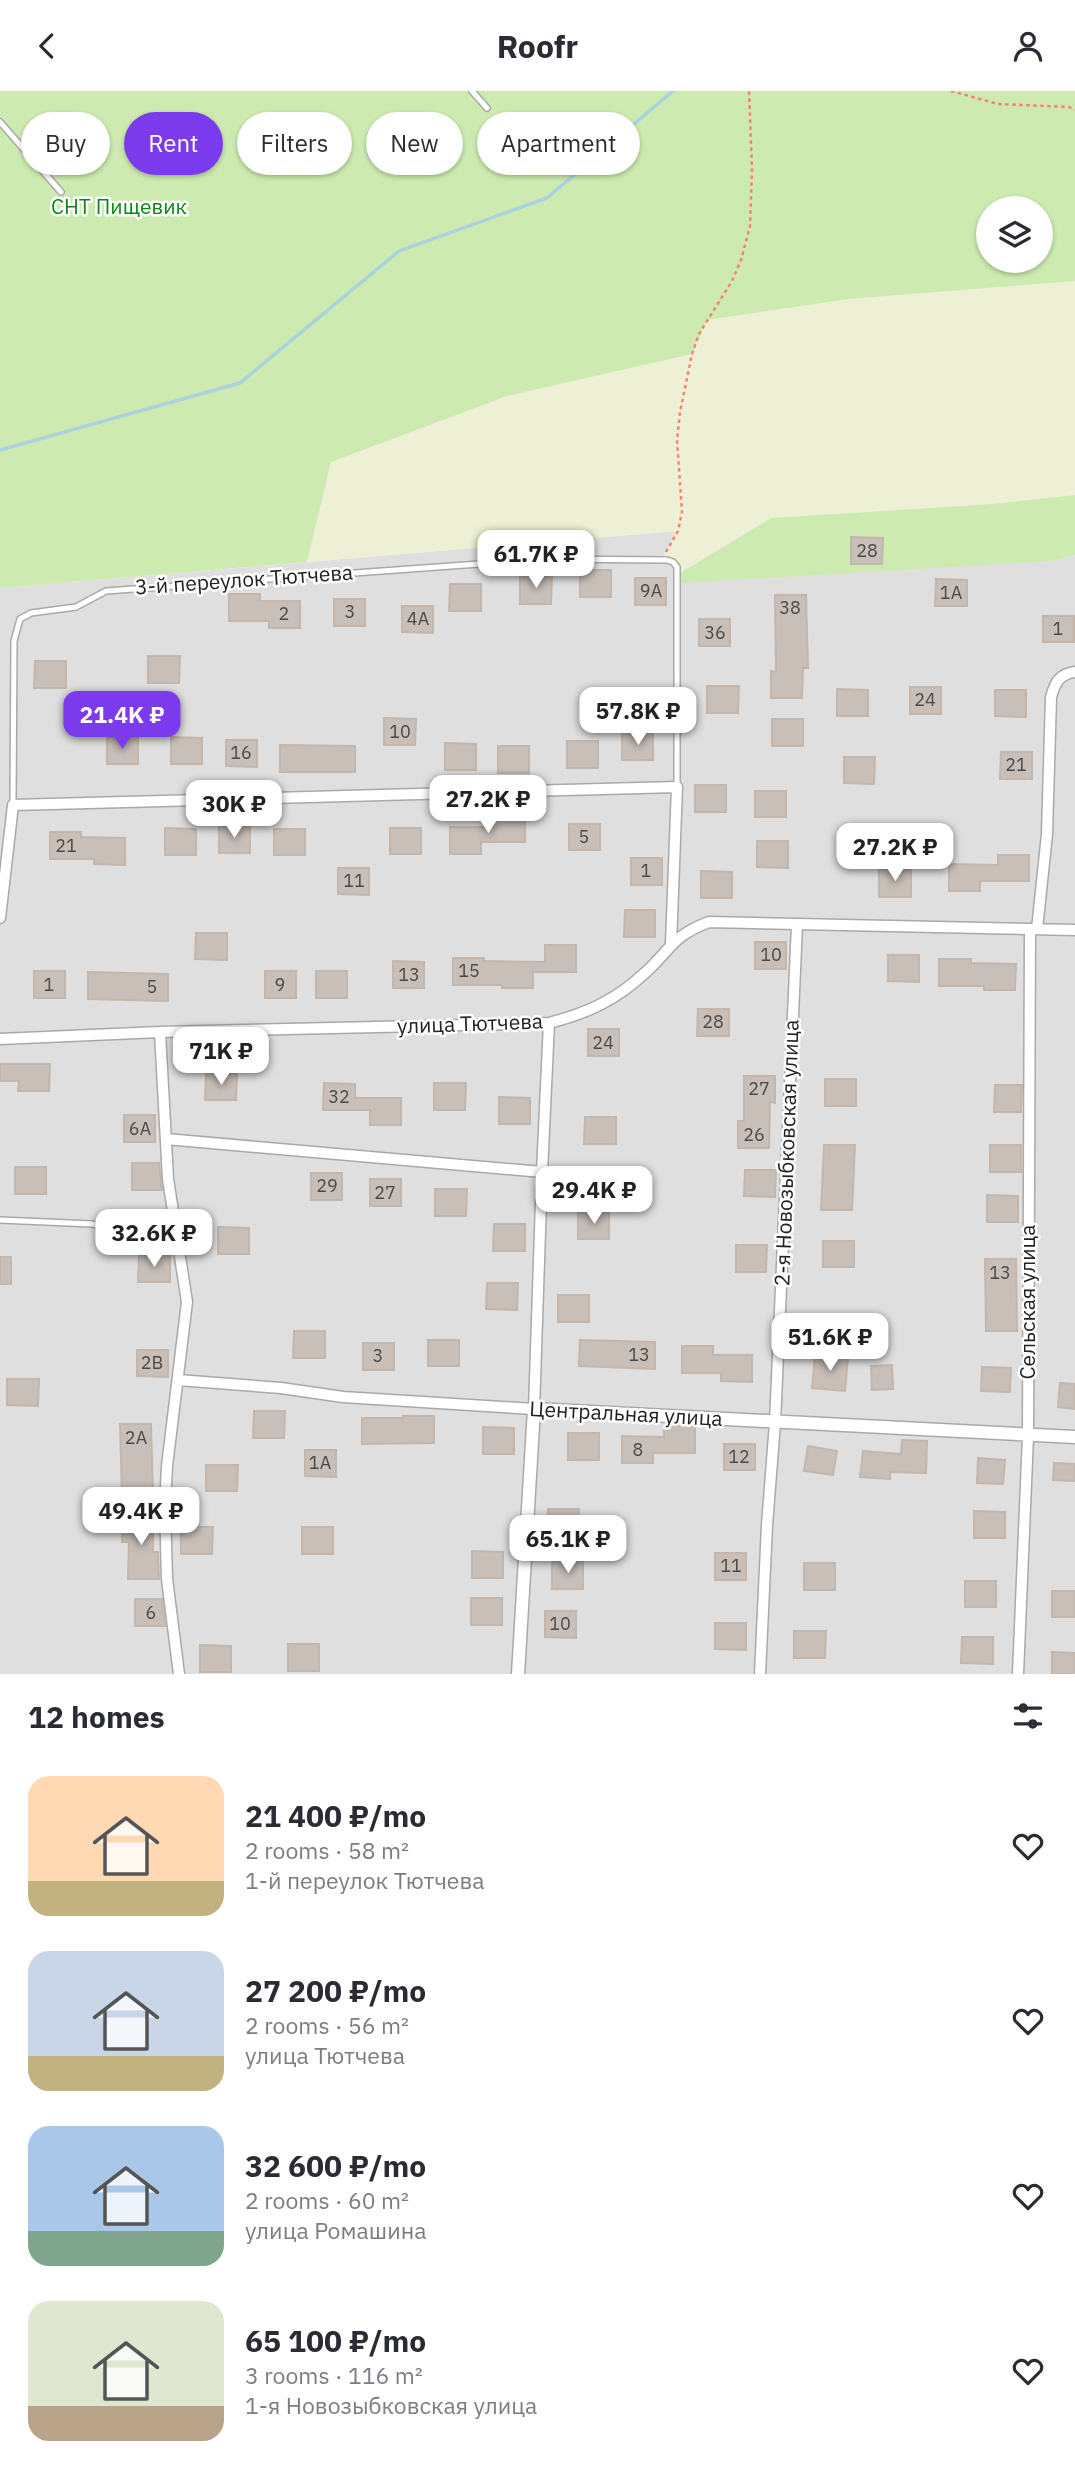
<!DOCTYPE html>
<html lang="en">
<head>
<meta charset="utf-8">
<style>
	body { margin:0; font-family:"IBM Plex Sans",sans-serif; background:#f7f7f7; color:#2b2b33; height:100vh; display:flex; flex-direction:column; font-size:26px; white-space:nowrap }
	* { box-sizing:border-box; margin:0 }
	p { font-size:23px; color:#7c7c81 }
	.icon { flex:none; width:38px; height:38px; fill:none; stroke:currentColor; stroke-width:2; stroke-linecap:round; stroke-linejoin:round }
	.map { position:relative; height:1583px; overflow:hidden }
	.side { display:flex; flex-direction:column; background:#fff; flex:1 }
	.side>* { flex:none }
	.banner { position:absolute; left:21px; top:21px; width:700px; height:63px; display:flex; gap:14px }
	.controls { position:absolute; left:976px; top:105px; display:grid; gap:14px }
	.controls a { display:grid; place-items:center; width:77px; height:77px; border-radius:50%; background:#fff; box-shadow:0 2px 5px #0004; font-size:35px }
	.price { position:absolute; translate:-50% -60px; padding:0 16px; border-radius:14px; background:#fff; color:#222; font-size:23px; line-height:46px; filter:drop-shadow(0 2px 4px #0008) }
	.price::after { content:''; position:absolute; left:50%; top:42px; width:21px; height:16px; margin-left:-10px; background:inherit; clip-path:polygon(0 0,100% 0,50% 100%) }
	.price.selected { background:#7c3aed; color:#fff }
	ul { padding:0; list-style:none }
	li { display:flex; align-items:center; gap:21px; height:175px; padding:0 28px }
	li span { display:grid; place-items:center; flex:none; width:196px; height:140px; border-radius:21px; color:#555 }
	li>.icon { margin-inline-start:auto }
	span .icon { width:84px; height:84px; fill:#fffc; stroke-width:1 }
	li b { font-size:30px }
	h2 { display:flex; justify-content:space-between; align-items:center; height:84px; padding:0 28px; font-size:30px }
	.chip { padding:0 24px; border-radius:32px; background:#fff; box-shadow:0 2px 5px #0004; font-size:24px; line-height:63px }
	.chip.selected { background:#7c3aed; color:#fff }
	header { display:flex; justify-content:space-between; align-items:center; height:91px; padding:0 28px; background:#fff; font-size:32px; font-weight:800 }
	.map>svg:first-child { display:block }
	.residential { fill:#e0dfdf }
	.farmland { fill:#eef0d5 }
	.grass { fill:#cdebb0; fill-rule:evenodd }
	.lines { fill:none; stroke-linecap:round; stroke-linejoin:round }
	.stream { stroke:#aad3df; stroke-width:3.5 }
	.building { fill:#c7bfb8; stroke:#c4b6ab; stroke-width:2 }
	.service-casing { stroke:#a9a9a9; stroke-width:8 }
	.minor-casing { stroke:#a9a9a9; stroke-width:13 }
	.tertiary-casing { stroke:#a9a9a9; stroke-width:15 }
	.path { stroke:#fa8072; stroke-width:2.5; stroke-dasharray:3.5 3.5; stroke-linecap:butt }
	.service { stroke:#fff; stroke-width:5 }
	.minor { stroke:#fff; stroke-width:10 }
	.tertiary { stroke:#fff; stroke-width:12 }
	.labels { text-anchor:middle; stroke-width:5; stroke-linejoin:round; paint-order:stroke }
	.number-label { font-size:18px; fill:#4b4948 }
	.park-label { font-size:21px; fill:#0c8416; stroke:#fff }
	.street-label { font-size:21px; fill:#222; stroke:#fff }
</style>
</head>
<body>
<header><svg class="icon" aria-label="back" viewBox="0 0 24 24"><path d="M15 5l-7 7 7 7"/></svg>Roofr<svg class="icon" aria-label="person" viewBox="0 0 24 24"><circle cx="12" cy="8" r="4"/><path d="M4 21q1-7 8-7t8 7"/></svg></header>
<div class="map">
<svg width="1075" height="1583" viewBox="0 0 1075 1583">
	<rect width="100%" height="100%" fill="#f2efe9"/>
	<!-- residential -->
	<path class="residential" d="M678,440L1054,470L1075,464V1583H0V497Z"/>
	<!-- farmland -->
	<path class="farmland" d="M1075,190V404L993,413L771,427L679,483L673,471L661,469L677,440L307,471L331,371L707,229L849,208Z"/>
	<!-- grass -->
	<path class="grass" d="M0,0H1075V190L849,208L707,229L692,263L507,305L331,371L307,471L0,497ZM989,117H1041V170H989Z
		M1075,404V464L1054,470L679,492V483L771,427L993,413Z"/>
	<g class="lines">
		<!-- stream -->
		<path class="stream" d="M0,359L240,292L399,160L547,107L673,0"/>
	</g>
	<!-- building -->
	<path class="building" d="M851,446L883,447L882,473H851Z
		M580,479H611V506H580Z
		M520,486H552L551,513H520Z
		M635,487H666V514H635Z
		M936,488L967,489V515H935Z
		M450,493H481V520H449Z
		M229,503H260V510H300V537H269V530H229Z
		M775,504H806L808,577H803L802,607H771V580L776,581Z
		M334,508H365V535H334Z
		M402,515H433V542L402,541Z
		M1043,525H1074V551H1043Z
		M699,528H730V555H699Z
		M148,565H180L179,592H148Z
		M35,570H66V597H34Z
		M707,595H739L738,622H707Z
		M910,596H941V623H910Z
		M837,598L868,599V625H837Z
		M995,599H1026V626L995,625Z
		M384,627L416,628L415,654H384Z
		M772,628H803V655H772Z
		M622,642H653V669H622Z
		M107,646H138V673H107Z
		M171,646L202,647V673H171Z
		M226,649H257V676L226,675Z
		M567,650H598V677H567Z
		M445,652L476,653V679H445Z
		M280,654L355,655V681H280Z
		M498,655H529V682H498Z
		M1001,661H1032V688H1000Z
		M844,666H875L874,693L844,692Z
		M695,694H726V721H695Z
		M755,700H786V726H755Z
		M494,724H525V751H481V763H450V736H494Z
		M569,733H600V759H569Z
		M219,735L250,736V762H219Z
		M165,737L196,738V764H165Z
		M390,737H421V763H390Z
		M274,738H305V764H274Z
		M50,741H81V746L125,747V774L94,773V768H50Z
		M757,750H788V777L757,776Z
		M998,764H1029V790H980V800H949V773L998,774Z
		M631,767H662V794H631Z
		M338,777H369V804L338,803Z
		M879,779H911V806H879Z
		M701,780L732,781V807H701Z
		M625,819H655V846H624Z
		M196,842H227V869L195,868Z
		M755,851H786V878H755Z
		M545,854H576V881H533V897H502V894H453V867H484V870L545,871Z
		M888,864H919V891L888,890Z
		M939,868H971V872L1016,873L1015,899H984V895H939Z
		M393,870L424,871V897H393Z
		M34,880H65V907H34Z
		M265,880H296V907H265Z
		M316,880H347V907H316Z
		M88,881L168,883V910L88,908Z
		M698,918H729V945H697Z
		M588,938H619V965H588Z
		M0,973H50L49,1000H18L19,990H0Z
		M206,982H237L236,1009H205Z
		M744,985H775V1012L770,1011L769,1057H738V1030H744Z
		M825,988H856V1015H825Z
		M324,992L355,993V1007H401V1034H370V1019H323Z
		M434,992H466L465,1019H434Z
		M995,994H1022L1021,1021H994Z
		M499,1006L530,1007V1033H499Z
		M124,1024H155V1051H124Z
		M585,1026H616V1053H584Z
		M824,1054H855L852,1119H821Z
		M990,1054H1021V1081H990Z
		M132,1072H159L162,1099H132Z
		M15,1076H46V1103H15Z
		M745,1079H776L775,1106L744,1105Z
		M311,1082H342V1109H311Z
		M370,1088H401V1115H370Z
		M435,1098H467L466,1125H435Z
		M987,1104L1018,1105V1131H987Z
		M578,1122H609V1148H578Z
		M494,1133H525V1160H493Z
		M218,1136L249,1137V1163H218Z
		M823,1150H854V1176H823Z
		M736,1154H767L766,1181H736Z
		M139,1164H170V1191H138Z
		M0,1166H11V1193H0Z
		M985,1168H1016L1017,1240H986Z
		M487,1192H518L517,1219L486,1218Z
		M558,1204H589V1231H558Z
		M294,1240H325V1267H293Z
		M428,1249H459V1275H428Z
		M580,1249L655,1251V1278L579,1275Z
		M363,1252H394V1279H363Z
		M682,1255H713V1264H752V1291L721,1290V1282H682Z
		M137,1259H168V1286L137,1285Z
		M815,1264L848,1267L845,1300L812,1297Z
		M892,1274L893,1298L872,1299L871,1275Z
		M982,1276L1011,1277L1010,1301L981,1300Z
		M7,1288H39L38,1315L7,1314Z
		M1060,1292L1075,1293V1318L1058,1316Z
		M254,1320H285L284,1347H253Z
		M403,1325H434V1352L362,1353V1327H403Z
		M120,1333H151L153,1405H122Z
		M664,1335H695V1362H653V1372H622V1345L664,1346Z
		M483,1336L514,1337V1363H483Z
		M568,1342H599V1369H568Z
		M902,1349L927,1350L926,1382L890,1381V1388L860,1386L863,1360L901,1363Z
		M724,1353H755V1379H724Z
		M808,1355L837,1360L833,1384L804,1380Z
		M305,1359H336V1386L305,1385Z
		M978,1367L1005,1369L1003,1393L977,1392Z
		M1054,1372L1075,1373V1390L1053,1389Z
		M206,1374H238L237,1400H206Z
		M548,1418H579L578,1445H547Z
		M974,1420L1005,1421V1447H974Z
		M122,1425H153V1461H158L159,1488H128L129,1451H122Z
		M181,1436H213L212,1463H181Z
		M302,1436H333V1463H302Z
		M472,1460L503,1461V1487H472Z
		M715,1462H746V1489H715Z
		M552,1471H583V1498H552Z
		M804,1472H835V1499H804Z
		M965,1490H996V1516H965Z
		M1052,1500H1075V1526H1052Z
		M471,1507H502V1534H471Z
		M135,1508H162L165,1535H135Z
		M545,1520H576V1547L545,1546Z
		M715,1532H746V1559L715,1558Z
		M794,1540H826L825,1567H794Z
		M962,1546H993V1573L961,1572Z
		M288,1553H319V1580H288Z
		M200,1554L231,1555V1581H200Z
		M1052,1561L1075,1562V1583H1052Z"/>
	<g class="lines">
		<defs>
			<path id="service" d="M472,0L487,17
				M0,31L61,101
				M13,714L14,550L20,528L31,522L76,516L106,500L547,468L667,469L673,471L677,476V696
				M0,1129L92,1133L179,1153"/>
			<path id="minor" d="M0,827L13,714L677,696L671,853
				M1037,838L1047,743L1051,606C1055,592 1059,583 1075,581
				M160,941L168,1088L187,1211L167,1375L165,1414L167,1488L179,1583
				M0,948L160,941L549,932C588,922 616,909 646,881C672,857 672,845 709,831L1075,839
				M166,1048L542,1081
				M178,1289L281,1297L343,1306L534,1318L542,1081L549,932
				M760,1583L767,1434L775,1332L797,834
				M1018,1583L1028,1345L1030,838"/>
			<path id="tertiary" d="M518,1583L534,1318L1075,1346"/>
		</defs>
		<!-- service casing -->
		<use href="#service" class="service-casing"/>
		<!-- minor casing -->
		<use href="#minor" class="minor-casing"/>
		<!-- tertiary casing -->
		<use href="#tertiary" class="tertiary-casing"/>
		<!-- path -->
		<path class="path" d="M951,0L998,13L1069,16L1075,19
			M666,461L678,440L682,421L677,349L680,321L692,263L699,243L732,190L741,169L750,135L752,78L749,0"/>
		<!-- service -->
		<use href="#service" class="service"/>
		<!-- minor -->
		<use href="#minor" class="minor"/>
		<!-- tertiary -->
		<use href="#tertiary" class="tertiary"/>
	</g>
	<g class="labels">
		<!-- number labels -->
		<g class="number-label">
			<text x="867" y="466">28</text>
			<text x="651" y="506">9А</text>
			<text x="951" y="508">1А</text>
			<text x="790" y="523">38</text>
			<text x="350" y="527">3</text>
			<text x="284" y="529">2</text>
			<text x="418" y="534">4А</text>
			<text x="1058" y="544">1</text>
			<text x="715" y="548">36</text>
			<text x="925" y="615">24</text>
			<text x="400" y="647">10</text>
			<text x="241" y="668">16</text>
			<text x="1016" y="680">21</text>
			<text x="584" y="752">5</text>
			<text x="66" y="761">21</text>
			<text x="646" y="786">1</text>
			<text x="354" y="796">11</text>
			<text x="771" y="870">10</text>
			<text x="469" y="886">15</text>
			<text x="409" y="890">13</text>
			<text x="49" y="900">1</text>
			<text x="280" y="900">9</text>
			<text x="152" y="902">5</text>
			<text x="713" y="937">28</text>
			<text x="603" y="958">24</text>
			<text x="759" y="1004">27</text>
			<text x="339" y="1012">32</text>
			<text x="140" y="1044">6А</text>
			<text x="754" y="1050">26</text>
			<text x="327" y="1101">29</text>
			<text x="385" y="1108">27</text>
			<text x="1000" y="1188">13</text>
			<text x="639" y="1270">13</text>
			<text x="378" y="1271">3</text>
			<text x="152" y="1278">2В</text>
			<text x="136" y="1353">2А</text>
			<text x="638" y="1365">8</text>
			<text x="739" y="1372">12</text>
			<text x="320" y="1378">1А</text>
			<text x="731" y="1481">11</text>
			<text x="151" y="1528">6</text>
			<text x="560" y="1539">10</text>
		</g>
		<!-- park labels -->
		<g class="park-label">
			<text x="119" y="123">СНТ Пищевик</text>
		</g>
		<!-- street labels -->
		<g class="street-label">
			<text transform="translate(244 489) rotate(-4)" y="7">3-й переулок Тютчева</text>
			<text transform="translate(470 933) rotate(-2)" y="7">улица Тютчева</text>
			<text transform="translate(787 1062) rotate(-88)" y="7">2-я Новозыбковская улица</text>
			<text transform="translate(1028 1211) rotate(-90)" y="7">Сельская улица</text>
			<text transform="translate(626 1323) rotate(3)" y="7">Центральная улица</text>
		</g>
	</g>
</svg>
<div class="controls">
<a><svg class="icon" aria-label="layers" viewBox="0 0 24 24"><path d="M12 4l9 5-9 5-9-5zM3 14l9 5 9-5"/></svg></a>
</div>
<b class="price" style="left:536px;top:499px">61.7K ₽</b>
<b class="price" style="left:638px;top:656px">57.8K ₽</b>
<b class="price selected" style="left:122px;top:660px">21.4K ₽</b>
<b class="price" style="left:488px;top:744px">27.2K ₽</b>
<b class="price" style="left:234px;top:749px">30K ₽</b>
<b class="price" style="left:895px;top:792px">27.2K ₽</b>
<b class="price" style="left:221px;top:996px">71K ₽</b>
<b class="price" style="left:594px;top:1135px">29.4K ₽</b>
<b class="price" style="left:154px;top:1178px">32.6K ₽</b>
<b class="price" style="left:830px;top:1282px">51.6K ₽</b>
<b class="price" style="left:141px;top:1456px">49.4K ₽</b>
<b class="price" style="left:568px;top:1484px">65.1K ₽</b>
<div class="banner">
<a class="chip">Buy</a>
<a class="chip selected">Rent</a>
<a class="chip">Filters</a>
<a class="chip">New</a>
<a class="chip">Apartment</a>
</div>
</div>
<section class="side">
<h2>12 homes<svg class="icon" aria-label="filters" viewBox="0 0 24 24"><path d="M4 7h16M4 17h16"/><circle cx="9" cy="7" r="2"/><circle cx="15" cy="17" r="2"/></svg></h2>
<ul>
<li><span style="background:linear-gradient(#ffd9b3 75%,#c2b280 0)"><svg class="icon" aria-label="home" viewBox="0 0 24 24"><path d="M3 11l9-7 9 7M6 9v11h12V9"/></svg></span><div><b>21 400 ₽/mo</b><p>2 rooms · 58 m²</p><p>1-й переулок Тютчева</p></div><svg class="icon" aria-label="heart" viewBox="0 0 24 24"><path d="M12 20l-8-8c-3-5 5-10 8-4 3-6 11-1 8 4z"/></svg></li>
<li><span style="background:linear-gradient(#c9d6e8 75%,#c2b280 0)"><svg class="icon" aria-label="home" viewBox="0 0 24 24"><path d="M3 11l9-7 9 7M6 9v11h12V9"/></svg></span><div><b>27 200 ₽/mo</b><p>2 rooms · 56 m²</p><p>улица Тютчева</p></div><svg class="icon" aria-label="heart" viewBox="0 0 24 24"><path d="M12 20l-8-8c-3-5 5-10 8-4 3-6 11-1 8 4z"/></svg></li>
<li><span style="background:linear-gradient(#a9c7e8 75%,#7fa58c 0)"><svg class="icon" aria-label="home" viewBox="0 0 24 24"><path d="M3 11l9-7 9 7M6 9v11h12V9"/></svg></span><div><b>32 600 ₽/mo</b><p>2 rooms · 60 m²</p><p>улица Ромашина</p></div><svg class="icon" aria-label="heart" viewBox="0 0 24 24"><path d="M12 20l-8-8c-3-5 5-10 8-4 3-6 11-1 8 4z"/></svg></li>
<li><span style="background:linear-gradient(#dfe7d0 75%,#b9a48a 0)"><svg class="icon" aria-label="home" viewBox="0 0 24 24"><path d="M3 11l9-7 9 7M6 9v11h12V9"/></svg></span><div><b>65 100 ₽/mo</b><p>3 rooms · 116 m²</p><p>1-я Новозыбковская улица</p></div><svg class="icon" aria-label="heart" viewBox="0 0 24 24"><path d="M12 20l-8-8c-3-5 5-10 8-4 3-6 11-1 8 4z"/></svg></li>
</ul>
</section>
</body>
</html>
